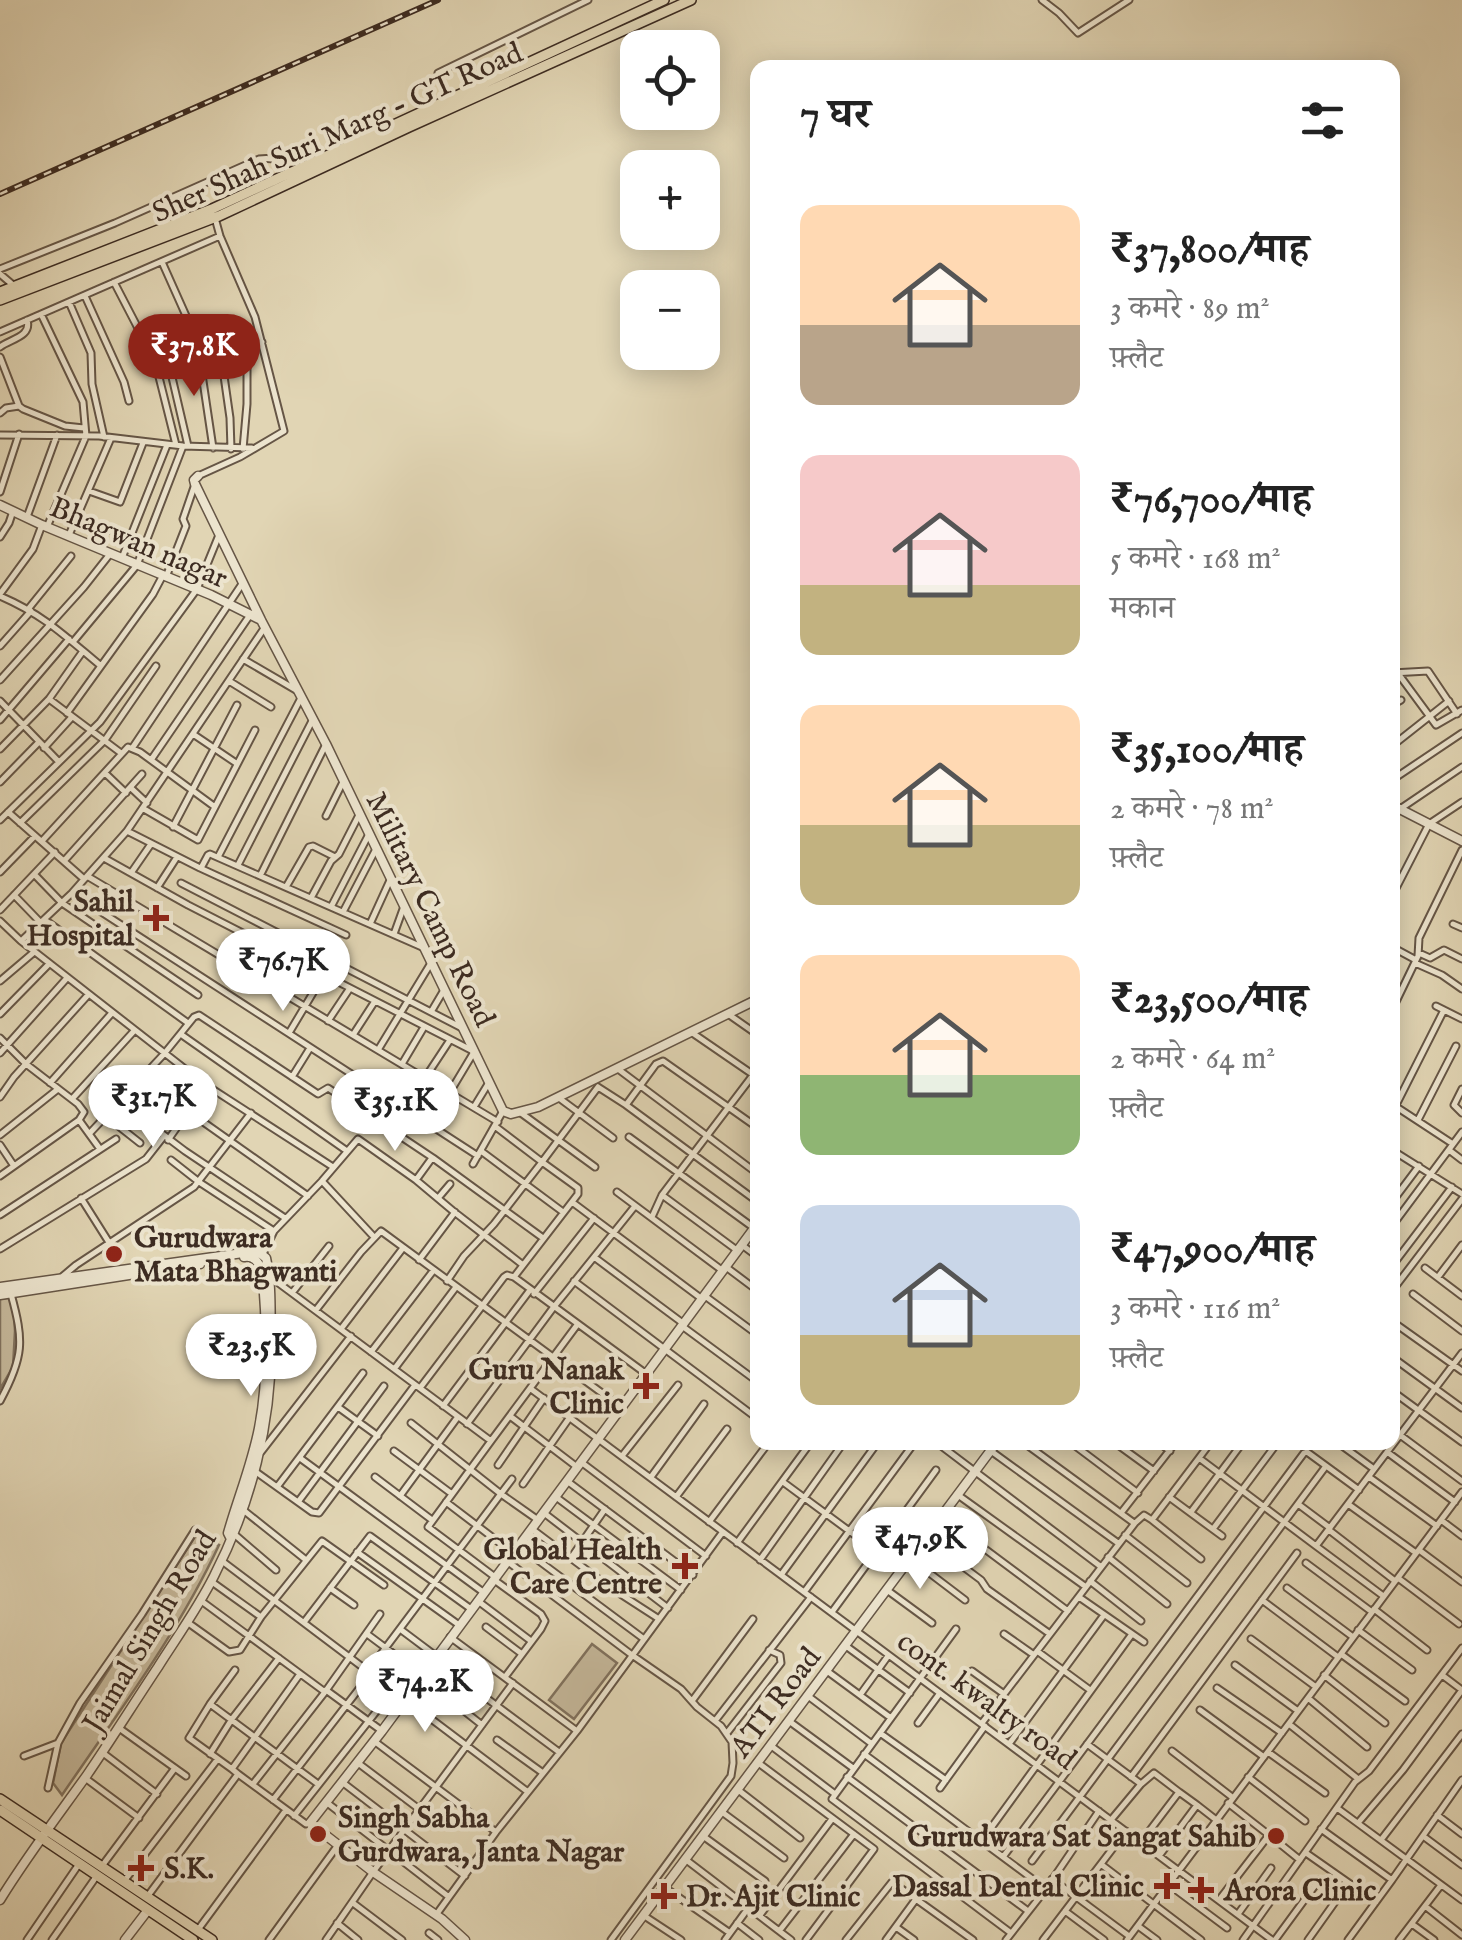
<!DOCTYPE html>
<html lang="hi">
<head>
<meta charset="utf-8">
<style>
	body { margin:0; font-family:"IM FELL English","Noto Serif Devanagari",serif; background:#f2f2f2; color:#222; height:100vh; display:flex; flex-direction:column; font-size:38px; white-space:nowrap }
	* { box-sizing:border-box; margin:0 }
	p { font-size:32px; color:#767676 }
	.icon { flex:none; width:55px; height:55px; fill:none; stroke:currentColor; stroke-width:2; stroke-linecap:round; stroke-linejoin:round }
	.map { position:relative; flex:1; overflow:hidden }
	.panel { position:absolute; left:750px; top:60px; width:650px; height:1390px; display:flex; flex-direction:column; background:#fff; border-radius:20px; box-shadow:0 5px 25px #0003 }
	.panel>* { flex:none }
	.controls { position:absolute; left:620px; top:30px; display:grid; gap:20px }
	.controls a { display:grid; place-items:center; width:100px; height:100px; border-radius:20px; background:#fff; box-shadow:0 5px 25px #0003; font-size:50px }
	.price { position:absolute; translate:-50% -85px; padding:0 22px; border-radius:35px; background:#fff; color:#222; font-size:32px; line-height:65px; filter:drop-shadow(0 2px 5px #0008) }
	.price::after { content:''; position:absolute; left:50%; top:60px; width:30px; height:22px; margin-left:-15px; background:inherit; clip-path:polygon(0 0,100% 0,50% 100%) }
	.price.current { background:#8f2418; color:#fff }
	ul { padding:0; list-style:none }
	li { display:flex; align-items:center; gap:30px; height:250px; padding:0 50px }
	li span { display:grid; place-items:center; flex:none; width:280px; height:200px; border-radius:20px; color:#555 }
	li>.icon { margin-inline-start:auto }
	span .icon { width:120px; height:120px; fill:#fffc; stroke-width:1 }
	li b { font-size:42px }
	h2 { display:flex; justify-content:space-between; align-items:center; height:120px; padding:0 50px; font-size:42px }
	.map>svg:first-child { display:block }
	.green { fill:#c5b89b; stroke:#81725e; stroke-width:2.5 }
	.lines { fill:none; stroke-linecap:round; stroke-linejoin:round }
	.minor-casing { stroke:#665646; stroke-width:9 }
	.tertiary-casing { stroke:#665646; stroke-width:11 }
	.primary-casing { stroke:#3d2c22; stroke-width:12 }
	.minor { stroke:#ece4ce; stroke-width:5 }
	.tertiary { stroke:#ece4ce; stroke-width:8 }
	.primary { stroke:#e1d5b4; stroke-width:9 }
	.rail-casing { stroke:#3d2c22; stroke-width:6 }
	.rail { stroke:#ece4ce; stroke-width:2.5; stroke-dasharray:8; stroke-linecap:butt }
	.poi-dot { fill:#8f2418; stroke:#ece4ce; stroke-width:4 }
	.labels { text-anchor:middle; stroke-width:8; stroke-linejoin:round; paint-order:stroke }
	.street-label { font-size:30px; fill:#3d2c22; stroke:#ece4ce }
	.poi-label { font-size:30px; font-weight:bold; fill:#3d2c22; stroke:#ece4ce; text-anchor:end }
</style>
</head>
<body>
<div class="map">
<svg width="1462" height="1940" viewBox="0 0 1462 1940">
	<rect width="100%" height="100%" fill="#e1d5b4"/>
	<filter id="stains"><feTurbulence type="fractalNoise" baseFrequency=".002" numOctaves="4"/><feColorMatrix values="0 0 0 0 .2 0 0 0 0 .09 0 0 0 0 .02 0 0 0 .5 -.17"/></filter>
	<radialGradient id="worn" r=".72"><stop offset=".6" stop-color="#630" stop-opacity="0"/><stop offset="1" stop-color="#630" stop-opacity=".3"/></radialGradient>
	<!-- green -->
	<path class="green" d="M13,1297L15,1331L13,1367L0,1389V1299Z
		M196,1535L219,1545C177,1635 117,1714 62,1795L53,1783L61,1743Z
		M592,1644L617,1663L574,1719L549,1700Z"/>
	<g class="lines">
		<defs>
			<path id="minor" d="M1042,0L1059,13L1078,33L1129,0
				M438,73L588,0
				M162,262L187,318L200,361L213,448
				M0,269L115,223L259,159C273,157 282,160 289,172
				M0,274L13,285
				M114,282L155,361L176,445
				M85,296L124,382L129,401
				M69,302L91,353L92,384L104,437
				M41,314L83,402L86,436L47,527
				M0,332L220,236
				M0,347C10,339 32,337 27,320
				M221,355L230,418L231,449
				M0,357L19,406L23,409L65,426L84,428
				M168,360L188,446
				M200,361L262,342
				M0,413L6,408L19,406
				M0,435L99,436L183,446L252,448
				M243,449L247,404V348
				M198,476L240,457L284,431L255,317L220,236L215,218
				M89,491L120,502L143,443
				M0,492L19,434
				M78,516L116,533
				M27,517L57,435
				M69,535L111,438
				M0,537L9,523L13,511
				M122,558L167,445
				M166,577L186,526L183,519L194,487
				M0,594L33,549L42,525
				M0,596C44,615 65,636 101,666
				M29,608L71,556
				M265,627L127,831L72,893L21,941L203,1083L333,1167
				M73,642L137,565L183,446
				M0,646L31,611
				M243,659L296,690
				M1397,672L1436,725L1462,710
				M1392,673L1428,671L1457,714
				M0,680L84,587L110,554
				M229,681L271,707
				M49,699L121,753
				M0,701L59,762
				M1392,705L1401,700
				M67,713L153,594L162,577
				M0,720L69,639
				M193,734L236,763
				M1392,746L1449,701
				M133,747L242,584
				M44,748L72,717
				M0,749L49,699L83,651
				M151,760L250,615
				M105,773L126,793
				M1392,780L1462,733
				M0,782L39,742
				M131,788L147,803
				M144,809L198,840L255,730
				M1400,809L1462,767
				M8,812L84,879
				M326,816L343,782
				M0,820L100,722L197,589L219,535
				M20,823L105,740L156,666
				M173,827L237,705
				M127,831L200,868L346,935
				M42,841L128,747L140,752L215,807
				M218,857L301,698
				M104,858L188,905L473,1051
				M64,861L142,774
				M238,865L312,721
				M201,868L208,855L210,854L424,948
				M0,872L35,836
				M131,873L151,844
				M34,874L62,903L198,995
				M87,876L498,1122
				M260,876L326,744
				M181,883L462,1028
				M286,887L309,847L313,846L335,857
				M157,888L177,857
				M72,893L478,1156
				M14,895L41,923
				M1392,896L1429,824L1462,802
				M311,898L331,861L339,854L359,815
				M331,907L369,834
				M0,910L55,852
				M343,912L376,849
				M45,920L188,1023
				M0,921L21,941
				M370,924L391,878
				M1453,924L1462,928
				M394,934L403,909
				M1392,947L1416,960
				M1419,953L1430,958L1444,950L1462,959
				M1415,963L1442,975L1462,989
				M241,968L257,940
				M0,981L33,953
				M285,994L312,950
				M1436,1006L1462,1019
				M1392,1010L1418,956L1419,938L1462,850
				M431,1012L444,990
				M0,1014L49,964
				M728,1014L758,1035
				M328,1021L350,988
				M691,1032L758,1078
				M289,1033L332,961
				M182,1035L347,1151
				M353,1035L375,1001
				M0,1038L26,1064L78,1104L84,1112L79,1120L0,1176
				M378,1050L431,963
				M0,1053L67,978
				M402,1064L424,1027
				M618,1069L758,1174
				M292,1077L310,1048
				M141,1078L308,1196
				M425,1078L450,1040
				M50,1083L111,1014
				M598,1087L542,1162L578,1188V1194L514,1277L645,1373
				M598,1087L626,1105L758,1202
				M1462,1089L1454,1105L1462,1113
				M450,1092L474,1052
				M0,1097L14,1077L88,995
				M559,1098L613,1138
				M72,1099L134,1031
				M120,1102L185,1151L285,1218
				M1392,1104L1453,1144
				M626,1105L656,1064L663,1061L758,1128
				M1396,1105L1444,1010
				M474,1107L488,1084
				M521,1113L595,1167
				M107,1117L140,1143
				M79,1120L100,1149
				M1418,1120L1456,1046
				M89,1134L164,1054L194,1017L199,1015L318,1094L328,1088L433,1158L543,1238
				M0,1135L58,1089
				M629,1137L754,1228
				M168,1140L187,1113
				M0,1145L14,1166
				M1392,1150L1462,1194
				M1449,1150L1462,1160
				M481,1151L563,1212
				M171,1160L199,1182L274,1231
				M473,1164L503,1111
				M416,1180L432,1158
				M322,1181L374,1237
				M617,1192L723,1271
				M662,1195L738,1251
				M439,1197L450,1184
				M81,1198L110,1244
				M572,1202L702,1299
				M1392,1202L1419,1166
				M0,1215L116,1139
				M652,1217L662,1195L753,1075
				M1392,1226L1462,1132
				M742,1245L758,1257
				M0,1249L146,1159L164,1136
				M263,1254L274,1231L322,1181L358,1139L416,1180L453,1211L523,1265
				M594,1257L684,1324
				M419,1260L455,1212
				M1392,1266L1452,1187
				M726,1267L758,1291
				M1425,1268L1462,1296
				M63,1276L76,1265L194,1187L251,1113
				M269,1276L491,1441L577,1325
				M1438,1277L1462,1245
				M447,1281L464,1256L494,1224L542,1162L496,1127
				M574,1281L758,1419
				M1392,1291L1462,1199
				M292,1293L329,1246
				M534,1294L594,1218
				M1413,1294L1462,1331
				M705,1296L758,1335
				M316,1310L361,1252L381,1231L621,1407
				M1393,1322L1462,1371
				M682,1326L758,1382
				M341,1329L403,1248
				M371,1352L433,1271
				M1392,1357L1462,1408
				M395,1368L456,1287
				M420,1388L504,1277L507,1275L514,1277
				M531,1389L1272,1940
				M1392,1391L1462,1442
				M0,1401C24,1357 24,1341 11,1294
				M443,1406L530,1290
				M338,1407L378,1436
				M510,1416L577,1467
				M411,1423L501,1494L538,1520
				M467,1424L553,1308L635,1206
				M1400,1435L1462,1481
				M491,1441L428,1527L495,1577
				M936,1442L1100,1566
				M1023,1442L1134,1523
				M1070,1442L1138,1493
				M1114,1442L1154,1471
				M1158,1442L1170,1451
				M1211,1442L1199,1458L1316,1546L1462,1353
				M1337,1442L1374,1469
				M394,1451L452,1494
				M991,1451L1118,1543
				M261,1452L351,1336
				M1387,1452L1455,1502
				M622,1456L678,1385
				M300,1458L483,1592
				M581,1462L706,1556
				M498,1465L544,1398
				M256,1472L312,1512L319,1513L415,1385
				M375,1477L432,1520
				M651,1477L704,1404
				M1369,1477L1437,1526
				M567,1481L693,1575
				M783,1482L902,1570
				M523,1484L570,1417
				M277,1487L363,1373
				M958,1495L1086,1587
				M400,1496L457,1418
				M556,1497L681,1590
				M676,1497L727,1429
				M1169,1497L1222,1536
				M298,1502L384,1386
				M446,1502L513,1553
				M1298,1504L1330,1528
				M1348,1504L1416,1553
				M242,1509L306,1560
				M1191,1512L1243,1442
				M544,1513L668,1608
				M1121,1513L1176,1442
				M942,1517L1068,1611
				M1152,1520L1201,1559
				M1441,1520L1462,1536
				M709,1522L769,1442
				M532,1529L608,1586L659,1619
				M1213,1529L1278,1442
				M1329,1530L1395,1581
				M234,1534L276,1570
				M1125,1535L1187,1583
				M926,1539L981,1580L987,1589L1050,1634
				M737,1543L811,1442
				M519,1546L644,1639
				M1316,1546L1382,1595
				M1419,1550L1462,1582
				M357,1552L459,1625
				M1108,1557L1167,1604
				M571,1558L605,1509
				M911,1559L965,1600
				M760,1560L844,1442
				M222,1561L528,1792
				M507,1561L632,1655L681,1689L697,1707L721,1726L732,1742L733,1763L731,1776L611,1940
				M1306,1563L1372,1612
				M781,1575L878,1442
				M1398,1578L1459,1624
				M493,1579L541,1614L545,1621L541,1629L505,1677
				M1090,1581L1141,1621
				M212,1582L261,1617
				M330,1588L354,1605
				M1287,1588L1353,1637
				M887,1590L932,1623
				M805,1591L915,1442
				M1079,1597L1144,1642
				M200,1600L325,1692
				M1262,1600L1338,1657
				M478,1601L531,1641
				M1374,1609L1427,1650
				M832,1612L936,1470
				M305,1621L370,1536L471,1609
				M187,1622L229,1652L240,1650L261,1617L322,1541L384,1585
				M486,1627L522,1654
				M400,1629L436,1656
				M956,1629L832,1799L1011,1933
				M1358,1630L1412,1670
				M367,1634L422,1675L425,1680L482,1725
				M1004,1634L1034,1655
				M450,1637L577,1731
				M1251,1639L1316,1687
				M846,1646L910,1693
				M1037,1651L1090,1690
				M1341,1654L1405,1701
				M434,1659L559,1752
				M1235,1665L1298,1711
				M369,1670L512,1479
				M827,1671L891,1718
				M972,1671L1004,1694
				M1324,1675L1385,1723
				M1442,1675L1462,1690
				M1217,1688L1282,1733
				M326,1690L382,1731
				M860,1695L888,1656
				M808,1696L872,1744
				M1308,1698L1367,1747
				M692,1701L753,1619
				M210,1704L318,1784
				M1200,1710L1264,1757
				M715,1721L811,1597
				M789,1721L853,1768
				M918,1723L940,1693
				M982,1723L1135,1523L1144,1515L1152,1520L1199,1458
				M1289,1724L1357,1778
				M119,1728L186,1776
				M727,1733L781,1663L780,1655L769,1650
				M880,1733L946,1780
				M497,1740L543,1773
				M374,1741L496,1832
				M1009,1744L1104,1615
				M1087,1744L1141,1784
				M770,1745L835,1794
				M1172,1751L1232,1797
				M1268,1752L1325,1793
				M103,1753L157,1794
				M210,1754L232,1719L279,1658
				M864,1754L1046,1889
				M24,1756L58,1743L80,1703L142,1614L195,1530
				M757,1762L874,1849L806,1940
				M358,1763L419,1809
				M232,1769L189,1738L210,1704L235,1670
				M238,1774L306,1824L310,1823
				M847,1777L1028,1911
				M1131,1777L1297,1553
				M1248,1777L1305,1821
				M85,1778L139,1818
				M342,1782L465,1876
				M253,1784L325,1692L380,1614
				M48,1788L58,1743
				M940,1788L985,1726
				M737,1789L800,1838
				M273,1800L372,1672
				M326,1802L449,1897
				M1337,1808L1462,1900
				M722,1812L784,1858
				M1437,1815L1462,1834
				M294,1816L394,1689
				M1111,1820L1141,1784L1154,1773L1179,1792
				M1358,1823L1403,1770L1462,1690
				M991,1828L1132,1634
				M1321,1829L1392,1880L1348,1940
				M1269,1835L1300,1860
				M703,1836L765,1881
				M1423,1836L1462,1865
				M1381,1840L1462,1734
				M1141,1842L1179,1792L1197,1805
				M1306,1853L1376,1902
				M1159,1856L1197,1805L1215,1819
				M1003,1857L1304,1453L1307,1452L1359,1490
				M685,1859L791,1940
				M1032,1861L1326,1466
				M1102,1865L1201,1940
				M102,1866L175,1768
				M1052,1879L1129,1936
				M125,1880L217,1760
				M1392,1880L1462,1780
				M1168,1884L1227,1928
				M664,1887L730,1933
				M147,1897L238,1774L232,1769L300,1674
				M1219,1900L1269,1835L1228,1803
				M353,1903L402,1940
				M1425,1906L1462,1935
				M1065,1911L1104,1940
				M1238,1914L1271,1868
				M436,1915L496,1832L577,1731L722,1533
				M643,1915L681,1940
				M760,1915L832,1819
				M337,1923L358,1940
				M737,1923L759,1940
				M1412,1924L1434,1940
				M1138,1926L1157,1940
				M896,1927L914,1940
				M780,1930L854,1834
				M197,1931L286,1810
				M429,1933L438,1940
				M27,1940L79,1864
				M52,1940L96,1877
				M269,1940L338,1845
				M326,1940L373,1872L513,1683
				M725,1940L749,1907
				M846,1940L892,1882L973,1940
				M886,1940L916,1899
				M1006,1940L1046,1889L1099,1811
				M1043,1940L1126,1831
				M1127,1940L1462,1492
				M1243,1940L1355,1782L1369,1771L1462,1648
				M1275,1940L1319,1880
				M1308,1940L1340,1895
				M1399,1940L1441,1885"/>
			<path id="tertiary" d="M198,476L194,480L195,484L261,620L326,744L503,1111L511,1114L538,1107L758,999
				M0,505L42,525L211,595L261,620
				M1392,805L1462,841
				M0,1287L257,1251L266,1258C272,1285 270,1314 271,1342C272,1423 251,1504 214,1576C198,1608 177,1637 158,1667C134,1703 111,1740 87,1775C57,1817 27,1856 0,1900
				M0,1295L200,1264
				M231,1539L228,1533C238,1498 252,1464 259,1428C269,1377 267,1321 262,1270C258,1262 254,1255 244,1257
				M125,1940L148,1910
				M465,1940L442,1919L373,1872L310,1823L382,1731L758,1223
				M625,1940L997,1442"/>
			<path id="primary" d="M0,292L212,209L664,0
				M0,300L219,216L409,127L691,0
				M0,1799L212,1940
				M0,1810L193,1940"/>
		</defs>
		<!-- minor casing -->
		<use href="#minor" class="minor-casing"/>
		<!-- tertiary casing -->
		<use href="#tertiary" class="tertiary-casing"/>
		<!-- primary casing -->
		<use href="#primary" class="primary-casing"/>
		<!-- minor -->
		<use href="#minor" class="minor"/>
		<!-- tertiary -->
		<use href="#tertiary" class="tertiary"/>
		<!-- primary -->
		<use href="#primary" class="primary"/>
		<defs>
			<path id="rail" d="M0,194L438,0"/>
		</defs>
		<!-- rail casing -->
		<use href="#rail" class="rail-casing"/>
		<!-- rail -->
		<use href="#rail" class="rail"/>
	</g>
	<!-- markers -->
	<g class="poi-dot">
		<path d="M151 903h10v10h10v10h-10v10h-10v-10h-10v-10h10z"/>
		<circle cx="114" cy="1254" r="10"/>
		<path d="M641 1371h10v10h10v10h-10v10h-10v-10h-10v-10h10z"/>
		<path d="M680 1551h10v10h10v10h-10v10h-10v-10h-10v-10h10z"/>
		<circle cx="318" cy="1834" r="10"/>
		<circle cx="1276" cy="1836" r="10"/>
		<path d="M136 1853h10v10h10v10h-10v10h-10v-10h-10v-10h10z"/>
		<path d="M1162 1871h10v10h10v10h-10v10h-10v-10h-10v-10h10z"/>
		<path d="M1196 1875h10v10h10v10h-10v10h-10v-10h-10v-10h10z"/>
		<path d="M659 1881h10v10h10v10h-10v10h-10v-10h-10v-10h10z"/>
	</g>
	<g class="labels">
		<!-- street labels -->
		<g class="street-label">
			<text transform="translate(337 132) rotate(-24)" y="10">Sher Shah Suri Marg - GT Road</text>
			<text transform="translate(139 542) rotate(23)" y="10">Bhagwan nagar</text>
			<text transform="translate(431 909) rotate(64)" y="10">Military Camp Road</text>
			<text transform="translate(149 1631) rotate(-59)" y="10">Jaimal Singh Road</text>
			<text transform="translate(987 1700) rotate(36)" y="10">cont. kwalty road</text>
			<text transform="translate(775 1702) rotate(-53)" y="10">ATI Road</text>
		</g>
		<!-- poi labels -->
		<g class="poi-label">
			<text x="134" y="911">Sahil<tspan x="134" dy="34">Hospital</tspan></text>
			<text x="134" y="1247" text-anchor="start">Gurudwara<tspan x="134" dy="34">Mata Bhagwanti</tspan></text>
			<text x="624" y="1379">Guru Nanak<tspan x="624" dy="34">Clinic</tspan></text>
			<text x="662" y="1559">Global Health<tspan x="662" dy="34">Care Centre</tspan></text>
			<text x="338" y="1827" text-anchor="start">Singh Sabha<tspan x="338" dy="34">Gurdwara, Janta Nagar</tspan></text>
			<text x="1256" y="1846">Gurudwara Sat Sangat Sahib</text>
			<text x="164" y="1878" text-anchor="start">S.K.</text>
			<text x="1144" y="1896">Dassal Dental Clinic</text>
			<text x="1224" y="1900" text-anchor="start">Arora Clinic</text>
			<text x="686" y="1906" text-anchor="start">Dr. Ajit Clinic</text>
		</g>
	</g>
	<rect width="100%" height="100%" filter="url(#stains)"/>
	<rect width="100%" height="100%" fill="url(#worn)"/>
</svg>
<div class="controls">
<a><svg class="icon" aria-label="locate" viewBox="0 0 24 24"><circle cx="12" cy="12" r="6"/><path d="M12 2v4M12 18v4M2 12h4M18 12h4"/></svg></a>
<a>+</a>
<a>−</a>
</div>
<b class="price current" style="left:194px;top:399px">₹37.8K</b>
<b class="price" style="left:283px;top:1014px">₹76.7K</b>
<b class="price" style="left:153px;top:1150px">₹31.7K</b>
<b class="price" style="left:395px;top:1154px">₹35.1K</b>
<b class="price" style="left:251px;top:1399px">₹23.5K</b>
<b class="price" style="left:920px;top:1592px">₹47.9K</b>
<b class="price" style="left:425px;top:1735px">₹74.2K</b>
<section class="panel">
<h2>7 घर<svg class="icon" aria-label="filters" viewBox="0 0 24 24"><path d="M4 7h16M4 17h16"/><circle cx="9" cy="7" r="2"/><circle cx="15" cy="17" r="2"/></svg></h2>
<ul>
<li><span style="background:linear-gradient(#ffd9b3 60%,#b9a48a 0)"><svg class="icon" aria-label="home" viewBox="0 0 24 24"><path d="M3 11l9-7 9 7M6 9v11h12V9"/></svg></span><div><b>₹37,800/माह</b><p>3 कमरे · 89 m²</p><p>फ़्लैट</p></div></li>
<li><span style="background:linear-gradient(#f6c9c9 65%,#c2b280 0)"><svg class="icon" aria-label="home" viewBox="0 0 24 24"><path d="M3 11l9-7 9 7M6 9v11h12V9"/></svg></span><div><b>₹76,700/माह</b><p>5 कमरे · 168 m²</p><p>मकान</p></div></li>
<li><span style="background:linear-gradient(#ffd9b3 60%,#c2b280 0)"><svg class="icon" aria-label="home" viewBox="0 0 24 24"><path d="M3 11l9-7 9 7M6 9v11h12V9"/></svg></span><div><b>₹35,100/माह</b><p>2 कमरे · 78 m²</p><p>फ़्लैट</p></div></li>
<li><span style="background:linear-gradient(#ffd9b3 60%,#8fb573 0)"><svg class="icon" aria-label="home" viewBox="0 0 24 24"><path d="M3 11l9-7 9 7M6 9v11h12V9"/></svg></span><div><b>₹23,500/माह</b><p>2 कमरे · 64 m²</p><p>फ़्लैट</p></div></li>
<li><span style="background:linear-gradient(#c9d6e8 65%,#c2b280 0)"><svg class="icon" aria-label="home" viewBox="0 0 24 24"><path d="M3 11l9-7 9 7M6 9v11h12V9"/></svg></span><div><b>₹47,900/माह</b><p>3 कमरे · 116 m²</p><p>फ़्लैट</p></div></li>
</ul>
</section>
</div>
</body>
</html>
